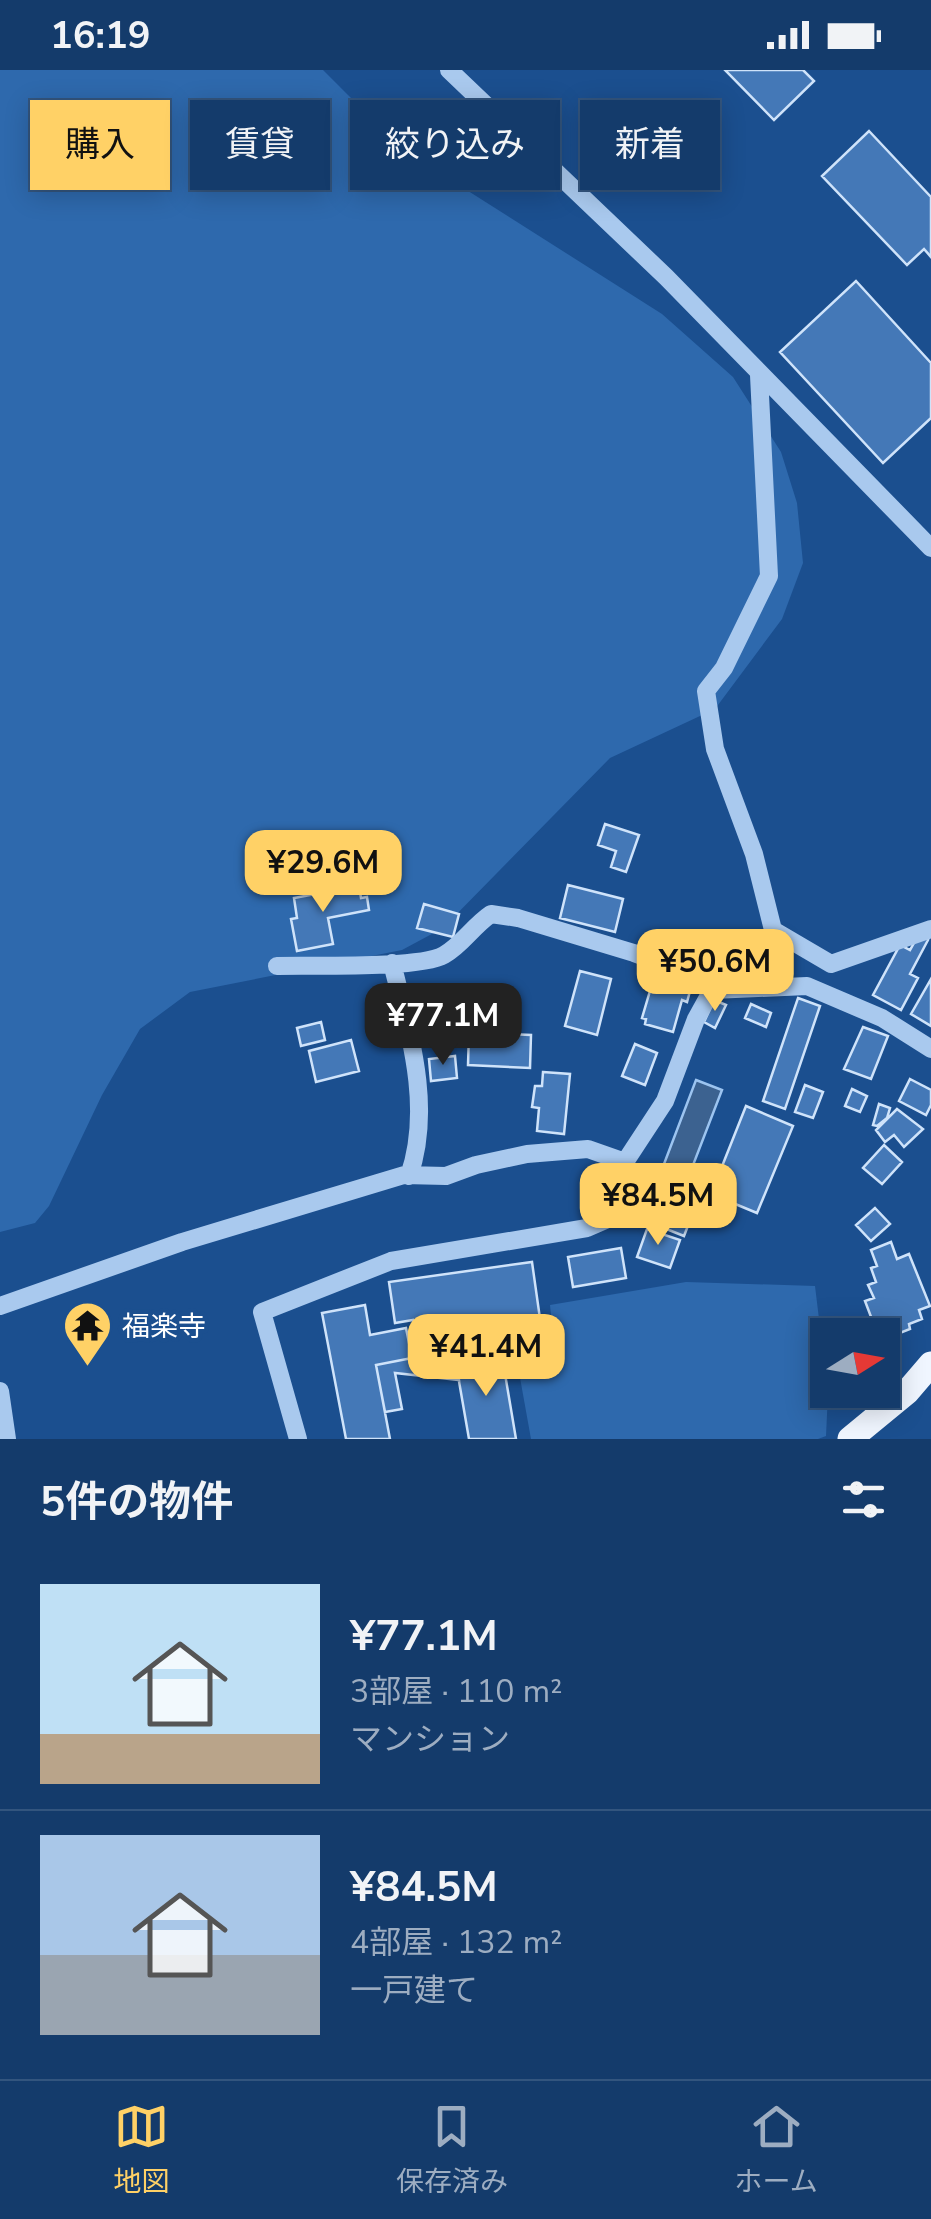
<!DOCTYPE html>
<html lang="ja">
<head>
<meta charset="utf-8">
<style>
	body { margin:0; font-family:"Nunito Sans","Noto Sans JP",sans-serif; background:#1d4271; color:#f1f3f6; height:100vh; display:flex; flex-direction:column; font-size:38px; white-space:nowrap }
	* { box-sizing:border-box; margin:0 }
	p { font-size:32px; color:#9dadc1 }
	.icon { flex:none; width:55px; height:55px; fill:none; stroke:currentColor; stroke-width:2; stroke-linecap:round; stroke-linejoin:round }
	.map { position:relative; height:1369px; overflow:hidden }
	.drawer { display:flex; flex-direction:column; background:#143b6b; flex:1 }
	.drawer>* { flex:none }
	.guide { position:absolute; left:30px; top:30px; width:872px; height:90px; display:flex; gap:20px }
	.needle { width:65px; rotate:79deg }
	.buttons { position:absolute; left:810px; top:1248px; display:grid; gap:20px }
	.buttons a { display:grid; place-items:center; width:90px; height:90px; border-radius:0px; background:#143b6b; box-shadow:0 5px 25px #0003,0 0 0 2px #33557e; font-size:50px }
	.price { position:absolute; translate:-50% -85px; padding:0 22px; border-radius:20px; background:#ffd166; color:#111; font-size:32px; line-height:65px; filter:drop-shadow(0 2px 5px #0008) }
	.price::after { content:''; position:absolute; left:50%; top:60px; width:30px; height:22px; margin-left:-15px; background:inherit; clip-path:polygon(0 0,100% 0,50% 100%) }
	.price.on { background:#222; color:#fff }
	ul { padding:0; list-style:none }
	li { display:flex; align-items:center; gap:30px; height:250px; padding:0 40px }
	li+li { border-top:2px solid #33557e }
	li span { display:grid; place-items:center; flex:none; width:280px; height:200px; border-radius:0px; color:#555 }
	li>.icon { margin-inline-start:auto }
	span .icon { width:120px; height:120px; fill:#fffc; stroke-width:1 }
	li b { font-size:42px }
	h2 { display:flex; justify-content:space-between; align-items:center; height:120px; padding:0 40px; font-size:42px }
	.chip { padding:0 35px; border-radius:0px; background:#143b6b; box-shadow:0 5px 25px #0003,0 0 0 2px #33557e; font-size:35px; line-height:90px }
	.chip.on { background:#ffd166; color:#111 }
	.status { display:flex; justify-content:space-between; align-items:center; height:70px; padding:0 50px; background:#143b6b; direction:ltr }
	.status svg { height:28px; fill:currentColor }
	.tabs { display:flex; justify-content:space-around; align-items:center; height:140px; border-top:2px solid #33557e; background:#143b6b; font-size:28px; color:#9dadc1 }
	.tabs a { display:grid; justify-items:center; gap:5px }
	.tabs .on { color:#ffd166 }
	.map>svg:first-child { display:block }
	.green { fill:#2e69ad }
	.water { fill:#3c6290; stroke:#9cc4f0; stroke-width:2.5 }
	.building { fill:#4478b7; stroke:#cfe3fa; stroke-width:2.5 }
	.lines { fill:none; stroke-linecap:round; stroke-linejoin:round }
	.minor { stroke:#a9c9ee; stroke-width:18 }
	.major { stroke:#f0f6ff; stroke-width:25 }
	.labels { text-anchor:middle; stroke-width:9; stroke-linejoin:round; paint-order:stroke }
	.poi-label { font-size:28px; fill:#fff; stroke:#1b4f8f; text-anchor:start }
</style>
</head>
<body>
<div class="status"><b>16:19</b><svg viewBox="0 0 49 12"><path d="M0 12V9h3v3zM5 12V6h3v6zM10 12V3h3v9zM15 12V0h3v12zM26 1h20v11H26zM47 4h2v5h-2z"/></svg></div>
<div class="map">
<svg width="931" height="1369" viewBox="0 0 931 1369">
	<rect width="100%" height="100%" fill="#1b4f8f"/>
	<!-- green -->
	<path class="green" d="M0,0H323L402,79L662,244L733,307L781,382L797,433L803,493L782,549L715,639L610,688L443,858L402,880L190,922L140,959L102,1025L49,1136L35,1153L0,1162Z
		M686,1212L815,1216L828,1323L826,1366L818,1369H531L517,1291L555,1286L550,1235Z"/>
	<!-- water -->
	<path class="water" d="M696,1010L722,1020L690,1103L664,1094Z"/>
	<!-- building -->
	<path class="building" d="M725,0H803L814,11L774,50Z
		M869,61L931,127V187L924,179L907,195L822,106Z
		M856,211L931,293V348L883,393L780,282Z
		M605,754L639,765L626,802L611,797L616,781L598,775Z
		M568,815L623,829L615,862L560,848Z
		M359,816L361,828L367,827L369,840L328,848L333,874L297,881L291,849L297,848L294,828Z
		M424,834L459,844L453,867L417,858Z
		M919,864L928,870L910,904L918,908L901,940L873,925L900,875L910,880Z
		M580,901L611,909L597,965L565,956Z
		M931,909V956L911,944Z
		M658,912L690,921L687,932L682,930L673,962L645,954L646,949L642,948L650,921L656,922Z
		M798,928L820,936L785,1039L763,1031Z
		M714,930L726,935L715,958L704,952Z
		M751,934L771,943L766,957L745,948Z
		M321,952L325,970L301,976L297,958Z
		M863,957L888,966L871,1009L844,999Z
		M469,962L531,965L530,998L468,995Z
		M351,970L359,1001L316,1012L309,981Z
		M635,974L657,983L645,1015L622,1006Z
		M455,986L457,1008L431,1011L429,989Z
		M543,1002L570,1004L564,1064L537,1061L539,1038L532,1037L535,1016H542Z
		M910,1009L931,1020V1035L926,1045L899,1031Z
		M805,1015L823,1022L813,1048L795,1042Z
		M852,1019L867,1026L860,1042L845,1036Z
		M879,1034L890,1038L887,1048L877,1056L873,1055Z
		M746,1036L793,1056L757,1143L711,1124Z
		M897,1039L923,1059L904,1077L894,1065L885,1072L876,1060Z
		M884,1075L902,1092L882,1114L863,1098Z
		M689,1117L701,1122L684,1166L649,1152L661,1124L683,1133Z
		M875,1138L890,1154L871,1171L856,1155Z
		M647,1159L680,1170L670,1198L637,1187Z
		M891,1172L897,1189L909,1184L930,1236L919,1240L922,1249L909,1254L910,1259L890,1267L885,1256L876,1260L865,1231L874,1228L868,1215L876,1212L871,1198L877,1196L871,1180Z
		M621,1178L626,1208L573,1217L568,1187Z
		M532,1192L543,1270L418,1288L413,1250L395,1253L389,1212Z
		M365,1235L370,1265L406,1258L412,1288L376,1295L390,1369H346L322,1243Z
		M502,1286L516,1369H469L456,1294Z
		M412,1288L456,1294L459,1310L395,1303L402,1339L385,1342L376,1295Z"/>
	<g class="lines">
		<!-- minor -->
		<path class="minor" d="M449,0L666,207L931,478
			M759,305L769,506L724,598L706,621L715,679L754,784L773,860L831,894L931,859
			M392,893C409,962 433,1036 409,1106
			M277,896C310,895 420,899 444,885C462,875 473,856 491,844L518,848L634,883L686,902L712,920
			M0,1236L182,1172L404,1105L446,1106L476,1095L527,1084L588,1079L625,1092
			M0,1321L7,1369
			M298,1369L262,1242L391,1191L587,1158L617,1145L625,1092L665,1031L696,949L712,920L807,916L882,948L931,979"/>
		<!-- major -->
		<path class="major" d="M850,1369L907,1322L931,1294"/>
	</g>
	<!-- icons -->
	<defs>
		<symbol id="temple-pin" viewBox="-11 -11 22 30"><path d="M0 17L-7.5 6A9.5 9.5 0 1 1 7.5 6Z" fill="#ffd166" stroke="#1b4f8f"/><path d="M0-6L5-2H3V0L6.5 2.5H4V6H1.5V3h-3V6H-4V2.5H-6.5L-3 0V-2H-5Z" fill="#111"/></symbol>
	</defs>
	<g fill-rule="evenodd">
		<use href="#temple-pin" x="60" y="1228" width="55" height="75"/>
	</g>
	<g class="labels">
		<!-- poi labels -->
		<g class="poi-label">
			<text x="122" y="1266">福楽寺</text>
		</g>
	</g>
</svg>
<div class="buttons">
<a><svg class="needle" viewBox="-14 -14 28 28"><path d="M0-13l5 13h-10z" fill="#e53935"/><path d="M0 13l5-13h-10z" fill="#9dadc1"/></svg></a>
</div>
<b class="price" style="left:323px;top:845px">¥29.6M</b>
<b class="price" style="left:715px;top:944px">¥50.6M</b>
<b class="price on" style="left:443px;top:998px">¥77.1M</b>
<b class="price" style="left:658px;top:1178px">¥84.5M</b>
<b class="price" style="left:486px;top:1329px">¥41.4M</b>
<div class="guide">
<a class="chip on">購入</a>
<a class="chip">賃貸</a>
<a class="chip">絞り込み</a>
<a class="chip">新着</a>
</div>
</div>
<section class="drawer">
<h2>5件の物件<svg class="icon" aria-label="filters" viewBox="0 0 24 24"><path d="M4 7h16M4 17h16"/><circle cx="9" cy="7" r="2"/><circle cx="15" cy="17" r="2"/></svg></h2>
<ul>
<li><span style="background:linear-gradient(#bfe0f5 75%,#b9a48a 0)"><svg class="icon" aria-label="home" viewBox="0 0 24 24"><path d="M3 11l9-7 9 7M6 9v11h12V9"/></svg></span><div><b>¥77.1M</b><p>3部屋 · 110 m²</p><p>マンション</p></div></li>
<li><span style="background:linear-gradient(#a9c7e8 60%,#9aa5b1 0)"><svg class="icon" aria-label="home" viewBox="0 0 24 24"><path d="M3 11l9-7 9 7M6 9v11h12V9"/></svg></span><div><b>¥84.5M</b><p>4部屋 · 132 m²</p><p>一戸建て</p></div></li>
</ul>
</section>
<nav class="tabs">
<a class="on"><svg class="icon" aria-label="map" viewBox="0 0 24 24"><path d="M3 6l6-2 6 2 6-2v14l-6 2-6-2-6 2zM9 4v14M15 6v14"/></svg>地図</a>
<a><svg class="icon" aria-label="saved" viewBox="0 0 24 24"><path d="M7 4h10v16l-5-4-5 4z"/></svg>保存済み</a>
<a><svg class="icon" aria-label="home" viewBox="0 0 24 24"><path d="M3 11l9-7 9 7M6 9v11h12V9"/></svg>ホーム</a>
</nav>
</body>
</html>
